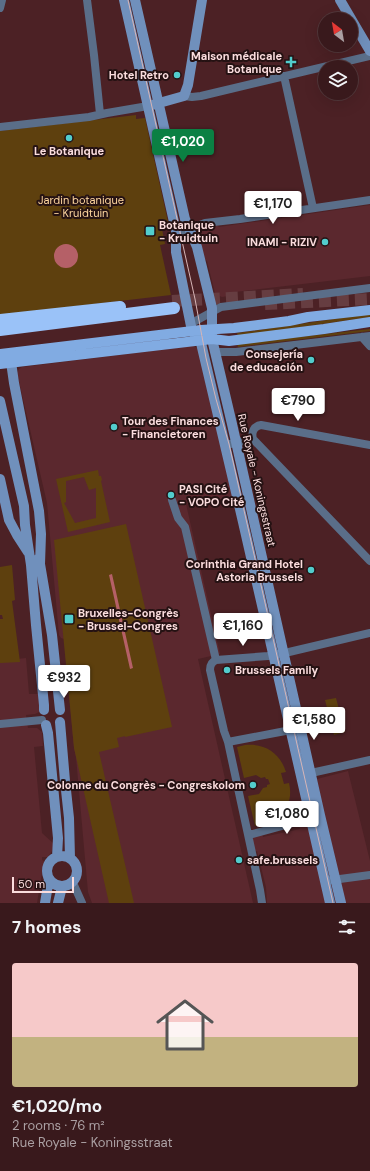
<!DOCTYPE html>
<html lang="en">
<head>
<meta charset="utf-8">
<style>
	body { margin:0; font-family:"DM Sans",sans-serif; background:#402225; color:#f1f3f6; height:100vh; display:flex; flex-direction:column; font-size:15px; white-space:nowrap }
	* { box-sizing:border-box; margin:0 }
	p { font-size:13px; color:#aba0a3 }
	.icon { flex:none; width:22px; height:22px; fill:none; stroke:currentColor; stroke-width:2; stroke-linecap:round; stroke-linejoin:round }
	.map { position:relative; height:903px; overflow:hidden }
	.side { display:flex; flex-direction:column; background:#39191c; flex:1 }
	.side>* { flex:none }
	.needle { width:26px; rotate:329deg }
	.fabs { position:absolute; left:318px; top:12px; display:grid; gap:8px }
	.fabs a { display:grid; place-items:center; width:40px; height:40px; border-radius:50%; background:#39191c; box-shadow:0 4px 16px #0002,0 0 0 1px #53383b; font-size:20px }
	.scale { position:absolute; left:12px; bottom:10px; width:62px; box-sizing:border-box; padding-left:4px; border:2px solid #fbddde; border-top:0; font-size:11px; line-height:14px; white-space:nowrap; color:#fbddde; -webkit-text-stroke:3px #251213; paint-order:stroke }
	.price { position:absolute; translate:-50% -34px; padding:0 9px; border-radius:4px; background:#fff; color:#222; font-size:13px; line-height:26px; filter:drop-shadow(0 1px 2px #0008) }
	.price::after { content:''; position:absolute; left:50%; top:24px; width:12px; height:9px; margin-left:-6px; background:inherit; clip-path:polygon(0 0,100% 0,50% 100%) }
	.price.on { background:#0b8043; color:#fff }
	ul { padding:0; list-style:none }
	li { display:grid; align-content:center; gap:8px; height:212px; padding:0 12px }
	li+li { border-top:1px solid #53383b }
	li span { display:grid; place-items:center; height:124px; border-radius:4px; color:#555 }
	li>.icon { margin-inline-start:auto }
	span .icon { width:72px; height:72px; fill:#fffc; stroke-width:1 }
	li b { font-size:17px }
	h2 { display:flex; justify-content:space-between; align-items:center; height:48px; padding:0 12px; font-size:17px }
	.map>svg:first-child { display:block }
	.built { fill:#5b282e }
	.green { fill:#5e400e; fill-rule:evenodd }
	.water { fill:#b56067 }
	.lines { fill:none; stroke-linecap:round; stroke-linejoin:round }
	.highway-tunnel { stroke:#663d41; stroke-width:12; stroke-dasharray:12 6; stroke-linecap:butt }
	.street { stroke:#5a6e89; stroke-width:8 }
	.secondary { stroke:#7090bc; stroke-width:10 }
	.primary { stroke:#81abe2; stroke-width:10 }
	.highway { stroke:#9ac2f8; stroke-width:12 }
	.tram { stroke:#d6b5b7; stroke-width:1 }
	.poi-dot { fill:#52cdcd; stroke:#251213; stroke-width:1.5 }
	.labels { text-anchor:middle; stroke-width:4; stroke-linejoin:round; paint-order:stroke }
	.poi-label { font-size:11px; font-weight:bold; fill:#fbddde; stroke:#251213; text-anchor:end }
	.park-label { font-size:11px; fill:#ffd7a0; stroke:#251213 }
	.street-label { font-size:11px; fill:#fbddde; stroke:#251213 }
</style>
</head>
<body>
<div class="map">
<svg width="370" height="903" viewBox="0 0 370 903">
	<rect width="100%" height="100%" fill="#4c2125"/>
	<!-- built -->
	<path class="built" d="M370,205V276L235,292L234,295L222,297L217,295L215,293L207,261L202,257L197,234L199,229L215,224L219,227Z
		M193,346L198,348L234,498L201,501L186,504L220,654L198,659L253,903H92L88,892L76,757L74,748L64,639L61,638L59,635L47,503L17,373L19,369L22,367Z
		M26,658L29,694H38L40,710L39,712L35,714L26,715L28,728H37L42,732L43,746L34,747L42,833L54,844L52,851L48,857H42V860L44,861L37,903H0V661Z
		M348,771L370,861V903H267L266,887L257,851L254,852L253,841V838L256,836L262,834L263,837L300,829L299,826L305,825L308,826L313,836L328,833L317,779Z"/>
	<!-- green -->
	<path class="green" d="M136,115V119L145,118L168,222L161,224L165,244L160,245L171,295L0,315V131Z
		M370,314V317L238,336L237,333C282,327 326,320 370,314Z
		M370,329V331L238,347L237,344Z
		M98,470L99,476H101L102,480L101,481L110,522L68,532L56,479ZM84,477L89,490L96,488V518L75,523L64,503L66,502V481Z
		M126,524L172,727L125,737V736L117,738L119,747L99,752L134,903H109L74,748L54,540Z
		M12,565L15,600L12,601L20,662L0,663V619H3L2,615H0V567Z
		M336,698L345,732L334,735L325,700Z
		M245,745C265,743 280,753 286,772L281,773L284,784L289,783C295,808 277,822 255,826L248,796L259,794L263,788L267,787V785L270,784L268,779H266L265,777L261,778L256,775L244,778L237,747Z"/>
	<!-- water -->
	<path class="water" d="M54 256a12 12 0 1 1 24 0a12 12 0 1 1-24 0Z
		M112,574L133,668L130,669L109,575Z"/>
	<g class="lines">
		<!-- highway-tunnel -->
		<path class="highway-tunnel" d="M172,301L303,294
			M265,304L370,299"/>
		<!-- street -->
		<path class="street" d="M87,0L94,55L100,114
			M0,8L2,0
			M284,76L313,208
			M184,96L192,97L201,96L370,56
			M0,127L89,117L107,113L148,106
			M176,231H184L205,223L240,219L370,200
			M190,324L221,307L370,288
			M362,337L370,346
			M215,352H236L370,336
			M253,439L370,561
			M253,439C251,432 254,426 261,425L370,445
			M230,444L253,439
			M172,500L178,518L185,527L216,660
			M216,660C211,662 210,666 210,670L224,731L228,742L260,890L262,903
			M216,660L268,656L289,652L370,633
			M0,724L42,720
			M228,742L296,729
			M311,773L370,760
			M249,835L315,817
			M325,881L370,875
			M73,883L82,903"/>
		<!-- secondary -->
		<path class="secondary" d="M124,0L174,222L176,231V252L192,331L201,343L243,522L330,903
			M135,0L185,219L197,247L212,308V339L232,424L320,815L341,903
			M340,0L370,51
			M152,105L184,96L188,85L202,0
			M10,355L14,383L39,511L41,534L40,564
			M0,401L24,506L25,525L31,565L36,625L44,705V710
			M0,479L9,520L17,535L28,552
			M39,558L52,635L60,710
			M60,722L65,781L69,818L70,858
			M46,725L48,733L58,838L57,857
			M47 871a15 15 0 1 1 30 0a15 15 0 1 1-30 0Z
			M45,903L49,879
			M58,903L62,887"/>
		<!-- primary -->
		<path class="primary" d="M0,354L201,330L234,328L289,321L308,317L370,310
			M0,364L212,339L229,341L324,329L370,322"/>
		<!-- highway -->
		<path class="highway" d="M0,320L120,307
			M0,330L174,308"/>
		<!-- tram -->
		<path class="tram" d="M128,0L195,299L206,358L216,399L229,444L333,903"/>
	</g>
	<!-- markers -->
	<g class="poi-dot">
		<path d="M289 56h4v4h4v4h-4v4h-4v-4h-4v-4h4z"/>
		<circle cx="177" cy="75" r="4"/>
		<circle cx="69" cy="138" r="4"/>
		<rect x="145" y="226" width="10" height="10" rx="2"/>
		<circle cx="325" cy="242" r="4"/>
		<circle cx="311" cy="360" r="4"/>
		<circle cx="114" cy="427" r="4"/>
		<circle cx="171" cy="495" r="4"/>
		<circle cx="311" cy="570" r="4"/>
		<rect x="64" y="614" width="10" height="10" rx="2"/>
		<circle cx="227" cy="670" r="4"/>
		<circle cx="253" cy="785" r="4"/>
		<circle cx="239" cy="860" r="4"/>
	</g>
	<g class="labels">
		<!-- poi labels -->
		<g class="poi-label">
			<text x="282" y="60">Maison médicale<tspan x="282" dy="13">Botanique</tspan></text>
			<text x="169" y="79">Hotel Retro</text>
			<text x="69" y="155" text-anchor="middle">Le Botanique</text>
			<text x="159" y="229" text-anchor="start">Botanique<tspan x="159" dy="13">- Kruidtuin</tspan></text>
			<text x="317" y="246">INAMI - RIZIV</text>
			<text x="303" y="358">Consejería<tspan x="303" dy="13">de educación</tspan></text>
			<text x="122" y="425" text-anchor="start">Tour des Finances<tspan x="122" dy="13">- Financietoren</tspan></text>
			<text x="179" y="493" text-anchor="start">PASI Cité<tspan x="179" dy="13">- VOPO Cité</tspan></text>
			<text x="303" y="568">Corinthia Grand Hotel<tspan x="303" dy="13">Astoria Brussels</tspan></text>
			<text x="78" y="617" text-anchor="start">Bruxelles-Congrès<tspan x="78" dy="13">- Brussel-Congres</tspan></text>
			<text x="235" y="674" text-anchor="start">Brussels Family</text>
			<text x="245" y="789">Colonne du Congrès - Congreskolom</text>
			<text x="247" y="864" text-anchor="start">safe.brussels</text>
		</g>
		<!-- park labels -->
		<g class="park-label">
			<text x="81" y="204">Jardin botanique<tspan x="81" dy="13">- Kruidtuin</tspan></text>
		</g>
		<!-- street labels -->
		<g class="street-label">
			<text transform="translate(257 480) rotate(77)" y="4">Rue Royale - Koningsstraat</text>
		</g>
	</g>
</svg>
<div class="fabs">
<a><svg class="needle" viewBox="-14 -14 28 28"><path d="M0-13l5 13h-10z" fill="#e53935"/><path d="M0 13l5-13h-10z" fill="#aba0a3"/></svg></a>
<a><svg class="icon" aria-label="layers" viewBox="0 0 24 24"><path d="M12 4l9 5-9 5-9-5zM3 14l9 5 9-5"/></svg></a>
</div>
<div class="scale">50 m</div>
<b class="price on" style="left:183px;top:163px">€1,020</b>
<b class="price" style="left:273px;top:225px">€1,170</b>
<b class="price" style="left:298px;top:422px">€790</b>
<b class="price" style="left:243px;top:647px">€1,160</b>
<b class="price" style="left:64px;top:699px">€932</b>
<b class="price" style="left:314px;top:741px">€1,580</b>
<b class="price" style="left:287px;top:835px">€1,080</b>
</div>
<section class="side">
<h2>7 homes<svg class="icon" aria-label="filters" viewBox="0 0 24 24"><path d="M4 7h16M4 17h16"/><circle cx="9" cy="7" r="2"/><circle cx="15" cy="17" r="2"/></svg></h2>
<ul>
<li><span style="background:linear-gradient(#f6c9c9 60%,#c2b280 0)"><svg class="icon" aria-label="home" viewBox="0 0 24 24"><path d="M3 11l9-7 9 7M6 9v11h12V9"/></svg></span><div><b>€1,020/mo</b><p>2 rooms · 76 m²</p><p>Rue Royale - Koningsstraat</p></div></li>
</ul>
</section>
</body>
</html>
